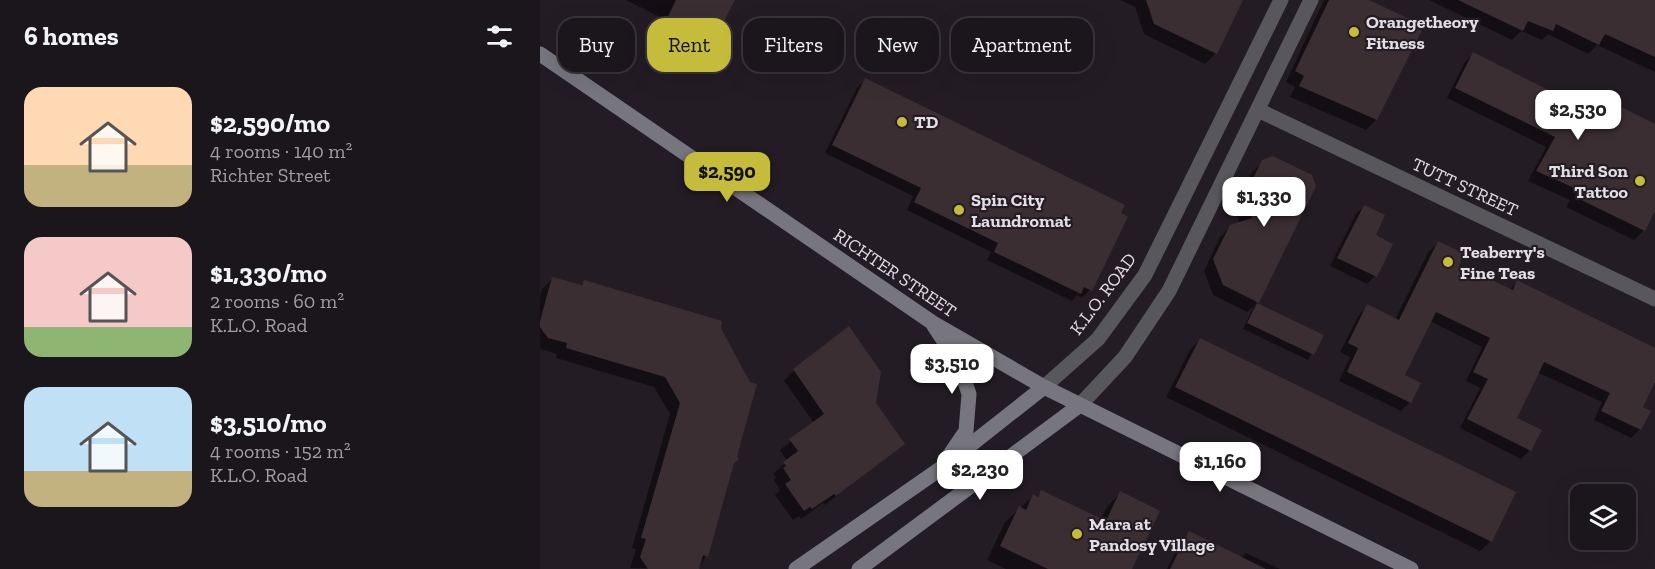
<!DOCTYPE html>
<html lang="en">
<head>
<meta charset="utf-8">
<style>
	body { margin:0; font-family:"Zilla Slab",serif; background:#282229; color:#f1f3f6; height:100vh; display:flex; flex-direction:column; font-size:22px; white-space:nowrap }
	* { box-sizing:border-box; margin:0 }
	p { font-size:20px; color:#a09fa3 }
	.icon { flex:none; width:33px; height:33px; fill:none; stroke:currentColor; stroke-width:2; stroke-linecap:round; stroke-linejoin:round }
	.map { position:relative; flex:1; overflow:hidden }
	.panel { display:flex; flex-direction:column; background:#1b151c; width:540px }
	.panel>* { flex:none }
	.guide { position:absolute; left:18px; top:18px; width:570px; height:54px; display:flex; gap:12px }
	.tools { position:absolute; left:1030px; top:484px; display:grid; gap:12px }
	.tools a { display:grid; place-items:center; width:66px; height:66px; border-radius:12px; background:#1b151c; box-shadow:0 6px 24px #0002,0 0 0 2px #39343b; font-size:30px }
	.price { position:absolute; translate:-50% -51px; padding:0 14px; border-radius:12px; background:#fff; color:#222; font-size:20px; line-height:39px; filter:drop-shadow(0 2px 3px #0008) }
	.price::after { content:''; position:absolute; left:50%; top:36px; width:18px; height:14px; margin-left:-9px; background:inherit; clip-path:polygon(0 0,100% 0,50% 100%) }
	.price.current { background:#c6bc3c; color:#111 }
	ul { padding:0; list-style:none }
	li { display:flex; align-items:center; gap:18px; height:150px; padding:0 24px }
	li span { display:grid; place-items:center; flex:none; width:168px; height:120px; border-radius:18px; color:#555 }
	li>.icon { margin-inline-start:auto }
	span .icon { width:72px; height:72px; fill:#fffc; stroke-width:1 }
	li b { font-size:26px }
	h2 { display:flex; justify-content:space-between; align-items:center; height:72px; padding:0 24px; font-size:26px }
	.chip { padding:0 21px; border-radius:18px; background:#1b151c; box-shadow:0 6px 24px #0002,0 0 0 2px #39343b; font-size:21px; line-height:54px }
	.chip.current { background:#c6bc3c; color:#111 }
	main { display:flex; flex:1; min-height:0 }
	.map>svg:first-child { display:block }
	.shadow { fill:#0007 }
	.building { fill:#3b2e33 }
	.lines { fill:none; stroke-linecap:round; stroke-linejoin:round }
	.minor { stroke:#58575c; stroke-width:15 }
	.tertiary { stroke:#58575c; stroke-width:15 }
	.secondary { stroke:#77767f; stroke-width:15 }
	.poi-dot { fill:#c6bc3c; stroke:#241c25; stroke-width:2 }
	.labels { text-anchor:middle; stroke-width:4.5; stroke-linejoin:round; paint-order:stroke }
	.poi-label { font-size:18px; font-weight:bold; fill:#e3dde4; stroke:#241c25; text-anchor:start }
	.street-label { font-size:18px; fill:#e3dde4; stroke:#241c25 }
</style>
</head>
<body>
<main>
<section class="panel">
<h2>6 homes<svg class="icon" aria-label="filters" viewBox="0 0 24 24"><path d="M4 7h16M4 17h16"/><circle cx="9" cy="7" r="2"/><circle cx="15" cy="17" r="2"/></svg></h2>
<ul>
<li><span style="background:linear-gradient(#ffd9b3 65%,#c2b280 0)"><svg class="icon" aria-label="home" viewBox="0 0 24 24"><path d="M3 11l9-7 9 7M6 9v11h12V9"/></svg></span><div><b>$2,590/mo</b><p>4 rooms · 140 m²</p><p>Richter Street</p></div></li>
<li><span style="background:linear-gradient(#f6c9c9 75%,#8fb573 0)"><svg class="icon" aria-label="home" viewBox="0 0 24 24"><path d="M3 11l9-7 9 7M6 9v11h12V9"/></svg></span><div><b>$1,330/mo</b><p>2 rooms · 60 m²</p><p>K.L.O. Road</p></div></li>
<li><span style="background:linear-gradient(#bfe0f5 70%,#c2b280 0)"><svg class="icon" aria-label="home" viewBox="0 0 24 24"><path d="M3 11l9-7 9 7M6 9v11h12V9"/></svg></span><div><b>$3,510/mo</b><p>4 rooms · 152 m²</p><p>K.L.O. Road</p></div></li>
</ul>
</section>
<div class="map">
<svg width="1115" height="569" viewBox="0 0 1115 569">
	<rect width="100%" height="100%" fill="#241c25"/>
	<!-- shadow -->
	<path class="shadow" d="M86,0H192L173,39L175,45L167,53L149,60L138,54L139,49L115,37L124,19Z
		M580,0H701L675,54L665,64L604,34L595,7Z
		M784,0H825L836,120L826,130L750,97L755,87L746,82Z
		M889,0H1115V72L1057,45L1048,54L1008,34L1002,40L981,31L972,40Z
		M934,53L1068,122L1080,108L1115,208L1104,230L1094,240L1026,207L1030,200L988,181L1006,147L907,98L924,63Z
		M325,80L579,214L550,290L542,298L537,295L532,301L447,260L451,252L367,210L373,196L285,153L317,88Z
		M723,162L716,303L782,336L768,360L703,329L714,306L707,312L673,295L664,271L680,237L691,226L700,223L694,209L712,172Z
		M824,206L834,236L851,245L835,276L827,284L790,266L816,214Z
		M898,243L917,266L969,290L978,282L1115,350V385L1113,383L1101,408L1100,429L1091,438L1054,420L1062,402L997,372L975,419L990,450L981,459L920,428L940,388L926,381L942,347L890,321L863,376L870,402L861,411L799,381L810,357L800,352L819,315L827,306L855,320L889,251Z
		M13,278L40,286L44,282L179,328L192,464L166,556L158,569L90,568L96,549L92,548L130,414L114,387L16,358L17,354L0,349V297L2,289Z
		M660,339L951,541L940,551L626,397L650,350Z
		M254,370L334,403L363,444L285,505L283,503L261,519L259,516L253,520L235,495L240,490L234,480L236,477L233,474L247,461L240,450L274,423L244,381Z
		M501,492L560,520L567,507L580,493L591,569H466L447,560L465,522L493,496L496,497Z
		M649,533L701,558L706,553L740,569H627L641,541Z"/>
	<!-- building -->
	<path class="building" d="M136,0H195L175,39L177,45L158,53L145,46L146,41L122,29Z
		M606,0H703L677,54L614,24Z
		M789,0H829L884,26L837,120L759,86L764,76L755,71Z
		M918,0H1115V57L1065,34L1059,45L1016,24L1013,31L988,21L983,31Z
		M933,52L1072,122L1079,106L1115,124V211L1105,231L1035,197L1039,190L996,171L1015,137L915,88Z
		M325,78L585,205L581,213L588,217L552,291L544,287L541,294L454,252L458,243L374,202L381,188L292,145Z
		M733,156L772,175L776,186L719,303L683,285L673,259L690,225L712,218L704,197L722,160Z
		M824,205L845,215L836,235L853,244L837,277L797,258Z
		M898,241L925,254L919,265L973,290L977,280L1115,348V382L1103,407L1111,411L1101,430L1061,411L1070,393L1004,362L977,418L1002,430L991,451L927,419L948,379L933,372L950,338L896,312L865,375L881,383L871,403L807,372L818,348L808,343L827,304L859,320Z
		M12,277L42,285L44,280L182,321L181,328L185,336L210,382L217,384L197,456L199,460L194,463L168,557L163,555L159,569H108L100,557L106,539L101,538L140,403L125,377L26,348L27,343L8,338L0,327V321Z
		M717,303L784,335L774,355L707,323Z
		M309,326L341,372L336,403L365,444L296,496L294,494L272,509L270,507L264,511L245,484L251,480L243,468L246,466L243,462L258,451L249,439L284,414L253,369Z
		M660,338L976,492L952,542L635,387Z
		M501,490L566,521L580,491L620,511L592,569H508L460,546L479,506L486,510L493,494L498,497Z
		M649,531L726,569H630Z"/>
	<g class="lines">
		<!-- minor -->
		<path class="minor" d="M718,110L1115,299"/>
		<!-- tertiary -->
		<path class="tertiary" d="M504,387L558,339L605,275L741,0
			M540,405L585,357L629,291L771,0"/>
		<!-- secondary -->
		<path class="secondary" d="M0,54L393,323L504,387L871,569
			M394,326L419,364L429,394L426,431L409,456
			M256,569L400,469L504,387
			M319,569L540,405"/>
	</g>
	<!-- markers -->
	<g class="poi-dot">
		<circle cx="814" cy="32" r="6"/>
		<circle cx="362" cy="122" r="6"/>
		<circle cx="1100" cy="181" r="6"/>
		<circle cx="419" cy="210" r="6"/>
		<circle cx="908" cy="262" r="6"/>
		<circle cx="537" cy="534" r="6"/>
	</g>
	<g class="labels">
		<!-- poi labels -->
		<g class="poi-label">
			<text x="826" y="28">Orangetheory<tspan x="826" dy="21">Fitness</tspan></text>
			<text x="374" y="128">TD</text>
			<text x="1088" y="177" text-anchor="end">Third Son<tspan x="1088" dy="21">Tattoo</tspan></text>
			<text x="431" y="206">Spin City<tspan x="431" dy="21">Laundromat</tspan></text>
			<text x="920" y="258">Teaberry's<tspan x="920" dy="21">Fine Teas</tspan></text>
			<text x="549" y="530">Mara at<tspan x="549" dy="21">Pandosy Village</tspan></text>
		</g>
		<!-- street labels -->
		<g class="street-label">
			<text transform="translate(925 187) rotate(25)" y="6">TUTT STREET</text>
			<text transform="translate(355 273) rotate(34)" y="6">RICHTER STREET</text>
			<text transform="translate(563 294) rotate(-53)" y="6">K.L.O. ROAD</text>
		</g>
	</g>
</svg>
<div class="tools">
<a><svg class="icon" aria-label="layers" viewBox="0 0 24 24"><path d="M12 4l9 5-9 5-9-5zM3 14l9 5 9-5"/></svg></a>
</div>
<b class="price" style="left:1038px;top:141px">$2,530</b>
<b class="price current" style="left:187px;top:203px">$2,590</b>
<b class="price" style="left:724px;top:228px">$1,330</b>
<b class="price" style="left:412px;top:395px">$3,510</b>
<b class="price" style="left:680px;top:493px">$1,160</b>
<b class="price" style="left:440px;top:501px">$2,230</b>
<div class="guide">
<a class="chip">Buy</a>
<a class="chip current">Rent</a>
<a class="chip">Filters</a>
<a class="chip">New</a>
<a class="chip">Apartment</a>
</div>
</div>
</main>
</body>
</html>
